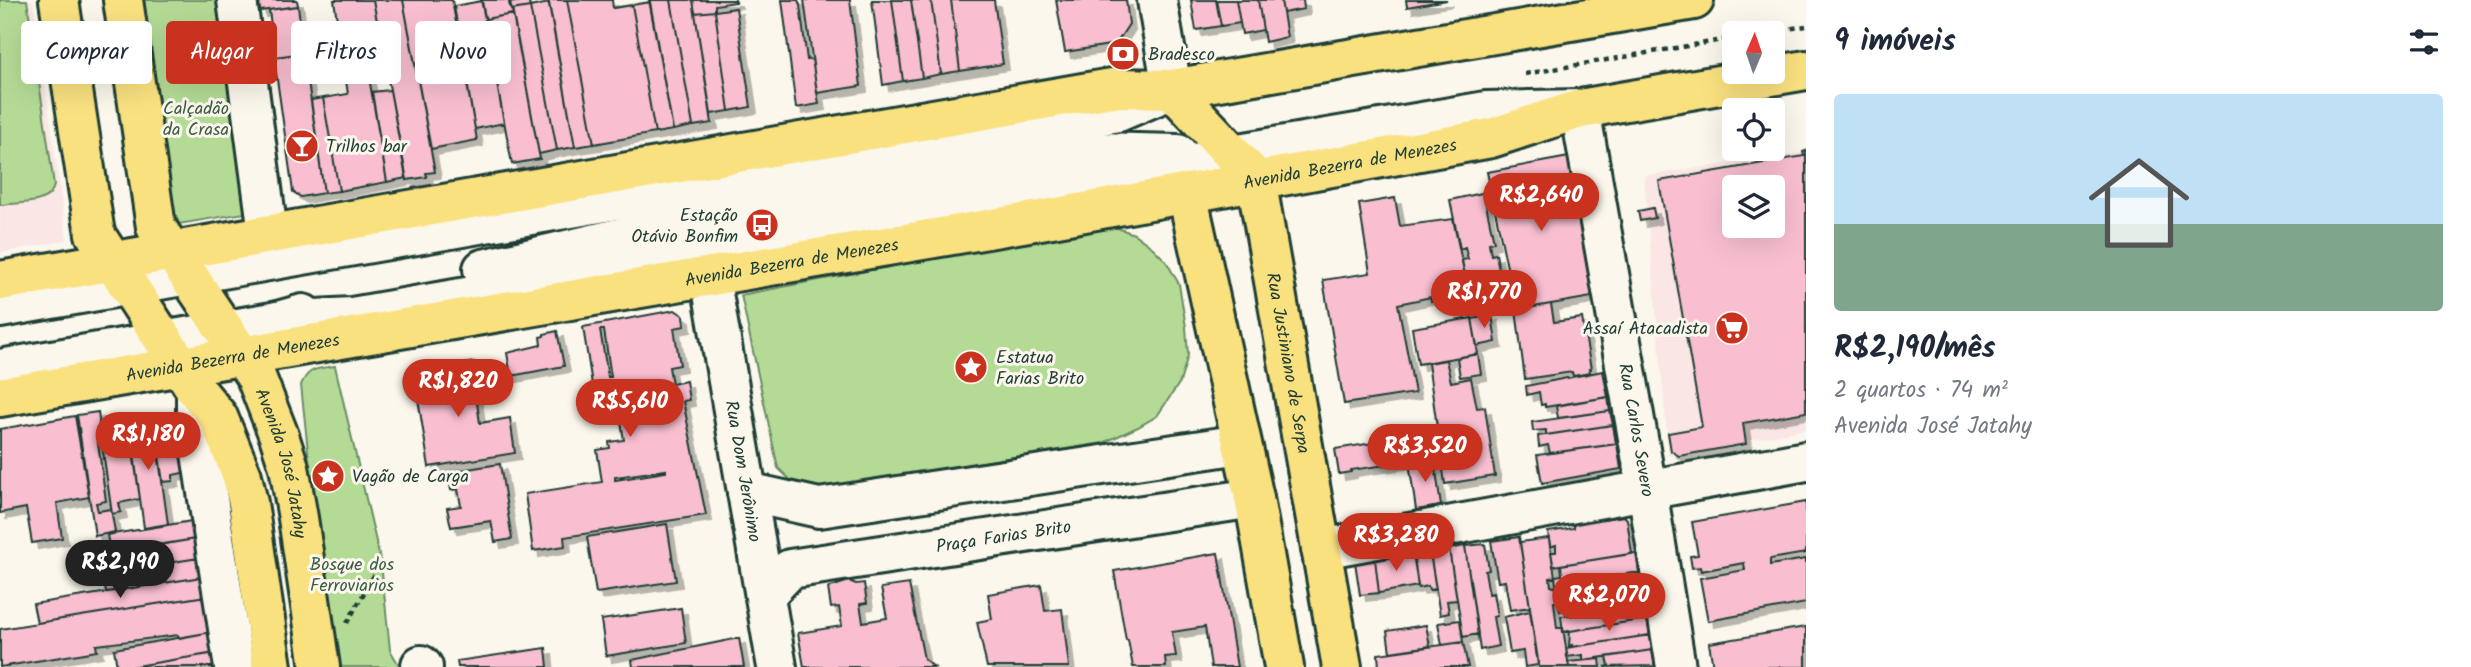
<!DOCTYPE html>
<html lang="pt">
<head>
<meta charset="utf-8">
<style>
	body { margin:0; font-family:Kalam,sans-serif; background:#f2f2f3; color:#1f2937; height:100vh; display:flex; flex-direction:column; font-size:26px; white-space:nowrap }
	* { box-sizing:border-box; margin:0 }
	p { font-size:23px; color:#747a83 }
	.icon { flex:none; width:38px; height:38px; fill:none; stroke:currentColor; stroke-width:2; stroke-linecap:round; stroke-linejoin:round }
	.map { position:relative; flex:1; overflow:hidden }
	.side { display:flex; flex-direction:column; background:#fff; width:665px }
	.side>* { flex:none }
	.guide { position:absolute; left:21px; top:21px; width:665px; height:63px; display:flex; gap:14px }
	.needle { width:46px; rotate:2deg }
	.buttons { position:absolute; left:1722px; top:21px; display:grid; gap:14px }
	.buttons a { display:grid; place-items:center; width:63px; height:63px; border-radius:7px; background:#fff; box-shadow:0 7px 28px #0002; font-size:35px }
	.price { position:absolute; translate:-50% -60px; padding:0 16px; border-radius:24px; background:#c8321e; color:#fff; font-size:23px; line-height:46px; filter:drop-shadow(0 2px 4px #0008) }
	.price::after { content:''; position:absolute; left:50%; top:42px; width:21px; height:16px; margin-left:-10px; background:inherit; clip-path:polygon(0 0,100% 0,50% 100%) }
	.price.selected { background:#222; color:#fff }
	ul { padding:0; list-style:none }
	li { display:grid; align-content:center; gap:14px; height:371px; padding:0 28px }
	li+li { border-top:2px solid #e0e1e3 }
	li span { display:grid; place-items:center; height:217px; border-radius:7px; color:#555 }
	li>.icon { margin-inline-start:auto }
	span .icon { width:126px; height:126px; fill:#fffc; stroke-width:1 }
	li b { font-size:30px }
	h2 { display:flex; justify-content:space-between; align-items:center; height:84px; padding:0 28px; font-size:30px }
	.pill { padding:0 24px; border-radius:7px; background:#fff; box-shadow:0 7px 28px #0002; font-size:24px; line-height:63px }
	.pill.selected { background:#c8321e; color:#fff }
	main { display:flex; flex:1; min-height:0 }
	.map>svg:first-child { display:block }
	.built { fill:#fae6e4; fill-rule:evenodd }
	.green { fill:#b4db96; stroke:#6a8c65; stroke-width:2 }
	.building { fill:#f9bfd1; stroke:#1f3d34; stroke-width:2; fill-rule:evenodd; filter:url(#shadow) }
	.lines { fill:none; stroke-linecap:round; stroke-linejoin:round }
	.minor-casing { stroke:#1f3d34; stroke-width:44 }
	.major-casing { stroke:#1f3d34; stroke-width:44 }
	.path { stroke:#1f3d34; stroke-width:4.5; stroke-dasharray:5 5; stroke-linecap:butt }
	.minor { stroke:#fbf7ec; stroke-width:38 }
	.major { stroke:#fae180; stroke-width:38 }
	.labels { text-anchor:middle; stroke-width:6; stroke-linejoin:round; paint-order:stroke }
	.poi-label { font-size:18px; fill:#1f3d34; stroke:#fbf7ec; text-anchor:start }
	.park-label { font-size:18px; fill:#3d5d48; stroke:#fbf7ec }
	.street-label { font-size:18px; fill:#1f3d34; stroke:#fbf7ec }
</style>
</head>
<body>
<main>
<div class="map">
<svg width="1806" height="667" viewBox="0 0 1806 667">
	<defs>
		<filter id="shadow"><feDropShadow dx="6" dy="6" stdDeviation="0" flood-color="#0004"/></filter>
	</defs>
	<rect width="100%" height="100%" fill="#fbf7ec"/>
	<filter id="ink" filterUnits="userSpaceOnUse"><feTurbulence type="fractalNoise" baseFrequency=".0143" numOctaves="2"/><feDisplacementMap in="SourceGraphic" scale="14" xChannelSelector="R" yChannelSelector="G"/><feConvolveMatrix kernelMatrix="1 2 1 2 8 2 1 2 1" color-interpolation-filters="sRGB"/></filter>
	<g filter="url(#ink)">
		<!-- built -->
		<path class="built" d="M0,0H33L67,240L0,253Z
			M1806,152V429L1669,456L1644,176ZM1734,187H1773V226H1734Z"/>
		<!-- green -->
		<path class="green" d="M0,0H27L54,185C51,206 17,202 0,205Z
			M139,0H219L247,198L245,213L179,224L168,194Z
			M1112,226L1134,234L1153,248L1166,261L1179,284L1186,327L1188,355L1180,382L1157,416L1138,427L1103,443L990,461L833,494L801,490L778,468L741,295L1049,236Z
			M335,366L381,563L390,650L400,667H331L301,385C309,367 317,369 335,366Z"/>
		<!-- building -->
		<path class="building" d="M259,0H297L298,6L260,11Z
			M334,0H373L383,52L365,54L387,182L339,191L323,98L348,94Z
			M373,0H403L435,172L426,173L427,177L407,180Z
			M403,0H452L477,140L431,149Z
			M481,0H509L513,14L485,19Z
			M528,0L530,7L511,10L509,3Z
			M548,0H567L594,144L575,147Z
			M567,0H612L613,8L632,5L655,133L594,144Z
			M649,0H671L693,126L673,130Z
			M671,0H693L712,123L693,126Z
			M693,0H735L736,2L715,5V11L695,13Z
			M782,0H798L800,5L807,60L812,59L819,104L796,108Z
			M804,0H850L861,86L817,93Z
			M872,0H892L903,81L883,85Z
			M892,0H911L922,78L903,81Z
			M911,0H931L941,74L922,78Z
			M931,0H951L960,71L941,74Z
			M951,0H994L1003,64L960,71Z
			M1056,0H1126L1129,24L1116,44L1065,52Z
			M1191,0H1216L1221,26L1196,30Z
			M1216,0H1236L1240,23L1221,26Z
			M1236,0H1258L1263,30L1242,34Z
			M1258,0H1281L1287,37L1265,42Z
			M1281,0H1303L1304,9L1283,13Z
			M1406,0H1447L1407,7Z
			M482,1L504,123L475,129L454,6Z
			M650,2L673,130L655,133L632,5Z
			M549,3L575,147L557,150L530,7Z
			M298,6L304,53L275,57L269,10Z
			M530,7L557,150L539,154L512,10Z
			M736,8L751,107L729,111L715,11Z
			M715,11L729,111L711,114L695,13Z
			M513,14L540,159L512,164L485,19Z
			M333,43L335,55H332L333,61L321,62L319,44Z
			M304,53L324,193L301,197L293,192L274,58Z
			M390,90L406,178L387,182L372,92Z
			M323,98L339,191L324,193L311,100Z
			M1806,151V412L1743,423L1746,444L1679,456L1671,451L1668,433L1702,427L1659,181L1804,156L1803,152ZM1734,187H1773V226H1734Z
			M1569,157L1592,297L1516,310L1487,172Z
			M1491,191L1492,198L1485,200L1494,242L1489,243L1491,255L1496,254L1504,296L1470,303L1462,260L1468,259L1465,247L1460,249L1450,200Z
			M1395,198L1400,226L1453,219L1469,295L1431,301V297L1398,304L1415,393L1344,404L1323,280L1370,273L1359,204Z
			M1653,208L1655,218L1640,221L1638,211Z
			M1551,304L1554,322L1582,318L1591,369H1589L1590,373L1573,376L1572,372L1525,379L1516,310Z
			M675,310L684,316L685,326L674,328L680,365L669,367L672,384L686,381L689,400L683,401L706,515L564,537L565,546L533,551L525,494L602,482L597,450L610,448L609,442L624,440L616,393L594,397L583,327ZM600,330H604L611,377H608ZM666,470V472L615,480V477Z
			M1492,315L1496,342L1477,346L1472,319Z
			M1472,318L1478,354L1418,364L1412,328Z
			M557,331L564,366L511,376L507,353L541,345L540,337L544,336V334Z
			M1478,354L1481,374L1460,377L1457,358Z
			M1446,360L1451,382L1471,378L1477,408L1485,407L1495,476L1445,484L1428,363Z
			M474,362L475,369L472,370L480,423L510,418L515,453L429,467L414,374Z
			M1603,371L1608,397L1545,407V404L1541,405L1539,392L1527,395L1526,386Z
			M1608,397L1610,411L1558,418L1556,406Z
			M1610,411L1613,425L1546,435V430L1533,431L1532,422Z
			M98,412L101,436H97L106,501L96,503L98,511L111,509L115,532L95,536L77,415Z
			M75,416L89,497L57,503L62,538L32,543L26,508L0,513V429Z
			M144,416L154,424L168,524L144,528L129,418Z
			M118,420L119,426L129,425L140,499L119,503L121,512L112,514L99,423Z
			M180,421L187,472L173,475V481L163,482L154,424Z
			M1613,425L1616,444L1550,453L1548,445L1539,447L1538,436Z
			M1430,434L1434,458L1351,470V472L1339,474L1335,449Z
			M1617,444L1621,469L1542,483L1537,455Z
			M1434,458L1441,506L1416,510L1409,462Z
			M500,464L512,539L495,542L491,521L451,527L447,508L461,506L458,489L451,490L448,472Z
			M1806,502V553L1770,559V565L1806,559V603L1708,621L1700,578L1745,570L1744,563L1701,571L1700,567L1692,568L1690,556L1698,555L1692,522Z
			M1624,516L1627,519L1632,554L1553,566L1551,552H1556V545L1550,547L1548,532L1574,528V523Z
			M192,521L195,539L100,554L99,547L109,546L107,535Z
			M667,524L676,581L596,593L587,537Z
			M1519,537L1530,607L1510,610L1505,581L1498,582L1491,541Z
			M1549,538L1555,577L1550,578L1551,586L1557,588L1559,601L1554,602L1557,628H1563L1569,667H1539L1520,542Z
			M195,539L199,558L105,573L101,555Z
			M1485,544L1489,570L1485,571L1489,594L1493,593L1497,616L1493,617L1498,646L1480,650L1465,546Z
			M1465,546L1478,634L1463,637L1449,549Z
			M1449,549L1457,600L1447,601L1449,613L1440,615L1430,553Z
			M1218,553L1237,667H1211L1205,627L1172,632L1176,656L1165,657L1166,667H1133L1128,640H1126L1114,571Z
			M1413,553L1418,586L1379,593L1375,559Z
			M1430,553L1436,589L1429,590L1428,586L1418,588L1414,555Z
			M1636,553L1639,572L1556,585L1555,576L1562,575L1561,565Z
			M199,558L202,577L106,592L103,573Z
			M1375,559L1379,593L1360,595L1355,562Z
			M1639,572L1641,588L1558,600L1556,585Z
			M202,577L206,596L37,623L33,604Z
			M849,581L856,584L864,583L867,603L860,604L863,622L887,618L881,588L909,584L924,659L934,667H804L798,633L842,626L839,607L831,608L828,588Z
			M1041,585L1045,611L1062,609L1069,667H987L977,622L992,619L988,594Z
			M1642,587L1644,604L1568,616L1567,609L1560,611L1558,600Z
			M206,596L212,632L179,638L178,635L96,645L97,651L0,667V629Z
			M1645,604L1647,619L1563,632L1561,616Z
			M681,608L686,643L606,656L601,620Z
			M1530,611L1538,665L1525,667L1523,651L1510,653L1504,617Z
			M1647,619L1650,635L1572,647V645L1569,646L1570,631Z
			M1460,620L1463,642L1442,645L1438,623Z
			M1426,625L1430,646L1390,652L1387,631Z
			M1806,627V667H1713L1709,643Z
			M212,632L215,653L131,667H117L114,649Z
			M1650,635L1653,650L1583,660V655L1567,657L1566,648Z
			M739,638L744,667H633L632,660Z
			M1463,642L1468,667H1379L1378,654Z
			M546,648L548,667H458L457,661Z
			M1652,650L1655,666L1605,667L1609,666L1607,657Z
			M217,653L219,667H131L172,660Z
			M1600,659L1601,667H1569L1568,662Z"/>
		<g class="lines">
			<defs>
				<g id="minor">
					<path d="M237,0L268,233"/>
					<path d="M483,269L715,216L1072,156L1096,152L1178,154"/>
					<path id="s1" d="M710,276L777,667"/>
					<path d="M0,308L1118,112L1172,89L1157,0"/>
					<path id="s2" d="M278,321L352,317L1103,186L1233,154L1422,122L1486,111L1580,109L1647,489L1676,667"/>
					<path d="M0,369L278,321L303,314"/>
					<path d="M196,390V421L234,667"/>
					<path d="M747,492L819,508L1241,444"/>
					<path d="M1321,549L1806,461"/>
					<path id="s3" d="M765,595L790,569L1254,498"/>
					<path d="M421,665L423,667"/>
				</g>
				<g id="major">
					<path d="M59,0L95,234L196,390L218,417L242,476L248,503L272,667"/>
					<path id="s4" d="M123,0L156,227L256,377L279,436L289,467L298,518L320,667"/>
					<path id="s5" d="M1172,89L1256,179L1342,667"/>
					<path d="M1187,193L1254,498L1284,667"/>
					<path d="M0,281L1083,93L1112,88L1172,89L1694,0"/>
					<path id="s6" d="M0,397L1046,219L1491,138L1580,109L1806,70"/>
				</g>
			</defs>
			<!-- minor casing -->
			<use href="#minor" class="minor-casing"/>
			<!-- major casing -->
			<use href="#major" class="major-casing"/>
			<!-- path -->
			<path class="path" d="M1762,33L1806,26
				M1525,74L1734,38
				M347,623L381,563"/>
			<!-- minor -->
			<use href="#minor" class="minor"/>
			<!-- major -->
			<use href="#major" class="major"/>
		</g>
	</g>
	<!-- icons -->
	<defs>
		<symbol id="bank-disc" viewBox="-11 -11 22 22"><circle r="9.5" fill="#c8321e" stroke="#fbf7ec"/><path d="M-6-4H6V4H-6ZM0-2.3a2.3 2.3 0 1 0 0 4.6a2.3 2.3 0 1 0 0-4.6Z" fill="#fff"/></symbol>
		<symbol id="bar-disc" viewBox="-11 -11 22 22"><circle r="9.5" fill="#c8321e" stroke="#fbf7ec"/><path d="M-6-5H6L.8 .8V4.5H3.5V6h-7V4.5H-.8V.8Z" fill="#fff"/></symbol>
		<symbol id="bus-disc" viewBox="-11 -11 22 22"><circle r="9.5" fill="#c8321e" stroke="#fbf7ec"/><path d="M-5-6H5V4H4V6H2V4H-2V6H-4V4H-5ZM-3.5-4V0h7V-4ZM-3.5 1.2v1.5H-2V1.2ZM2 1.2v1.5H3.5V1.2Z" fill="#fff"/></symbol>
		<symbol id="supermarket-disc" viewBox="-11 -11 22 22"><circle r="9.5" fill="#c8321e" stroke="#fbf7ec"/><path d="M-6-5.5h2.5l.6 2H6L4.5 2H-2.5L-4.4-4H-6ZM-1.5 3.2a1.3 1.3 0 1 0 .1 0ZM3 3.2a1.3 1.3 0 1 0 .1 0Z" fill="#fff"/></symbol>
		<symbol id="sight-disc" viewBox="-11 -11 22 22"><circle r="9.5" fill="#c8321e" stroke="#fbf7ec"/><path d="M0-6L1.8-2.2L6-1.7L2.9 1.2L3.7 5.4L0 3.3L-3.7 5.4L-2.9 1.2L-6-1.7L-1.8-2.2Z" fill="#fff"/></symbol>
	</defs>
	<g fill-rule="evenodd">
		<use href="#bank-disc" x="1104" y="35" width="38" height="38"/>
		<use href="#bar-disc" x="283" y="127" width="38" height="38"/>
		<use href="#bus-disc" x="743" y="206" width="38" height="38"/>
		<use href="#supermarket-disc" x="1713" y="309" width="38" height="38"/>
		<use href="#sight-disc" x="952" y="348" width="38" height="38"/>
		<use href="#sight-disc" x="309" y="457" width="38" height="38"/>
	</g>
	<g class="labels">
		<!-- poi labels -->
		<g class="poi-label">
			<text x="1148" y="60">Bradesco</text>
			<text x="326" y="152">Trilhos bar</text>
			<text x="738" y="221" text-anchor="end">Estação<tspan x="738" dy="21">Otávio Bonfim</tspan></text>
			<text x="1708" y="334" text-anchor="end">Assaí Atacadista</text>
			<text x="996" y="363">Estatua<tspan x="996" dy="21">Farias Brito</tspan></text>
			<text x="352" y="482">Vagão de Carga</text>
		</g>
		<!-- park labels -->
		<g class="park-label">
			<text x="196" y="114">Calçadão<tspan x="196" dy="21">da Crasa</tspan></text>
			<text x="352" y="570">Bosque dos<tspan x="352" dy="21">Ferroviarios</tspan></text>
		</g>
		<!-- street labels -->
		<g class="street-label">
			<text dy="6" stroke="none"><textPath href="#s6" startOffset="1370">Avenida Bezerra de Menezes</textPath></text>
			<text dy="6" stroke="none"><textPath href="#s6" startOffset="803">Avenida Bezerra de Menezes</textPath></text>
			<text dy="6" stroke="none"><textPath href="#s6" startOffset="236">Avenida Bezerra de Menezes</textPath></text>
			<text dy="6" stroke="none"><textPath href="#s5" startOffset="310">Rua Justiniano de Serpa</textPath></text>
			<text dy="6" stroke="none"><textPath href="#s2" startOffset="1647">Rua Carlos Severo</textPath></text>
			<text dy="6" stroke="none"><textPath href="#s4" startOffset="500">Avenida José Jatahy</textPath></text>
			<text dy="6" stroke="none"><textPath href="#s1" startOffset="198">Rua Dom Jerônimo</textPath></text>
			<text dy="6" stroke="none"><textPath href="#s3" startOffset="252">Praça Farias Brito</textPath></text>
		</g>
	</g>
</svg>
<div class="buttons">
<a><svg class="needle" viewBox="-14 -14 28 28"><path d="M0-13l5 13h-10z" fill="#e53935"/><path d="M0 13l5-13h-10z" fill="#747a83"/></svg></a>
<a><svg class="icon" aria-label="locate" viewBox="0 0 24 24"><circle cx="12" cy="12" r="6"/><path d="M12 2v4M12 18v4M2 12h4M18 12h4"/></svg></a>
<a><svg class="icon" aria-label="layers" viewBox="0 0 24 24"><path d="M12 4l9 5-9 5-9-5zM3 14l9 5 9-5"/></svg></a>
</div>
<b class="price" style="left:1541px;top:233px">R$2,640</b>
<b class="price" style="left:1484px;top:330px">R$1,770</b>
<b class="price" style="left:458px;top:419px">R$1,820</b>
<b class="price" style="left:630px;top:439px">R$5,610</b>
<b class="price" style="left:148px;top:472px">R$1,180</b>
<b class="price" style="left:1425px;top:484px">R$3,520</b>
<b class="price" style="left:1396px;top:573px">R$3,280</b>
<b class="price selected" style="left:120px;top:600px">R$2,190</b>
<b class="price" style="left:1609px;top:633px">R$2,070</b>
<div class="guide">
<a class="pill">Comprar</a>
<a class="pill selected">Alugar</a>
<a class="pill">Filtros</a>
<a class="pill">Novo</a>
</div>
</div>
<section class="side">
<h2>9 imóveis<svg class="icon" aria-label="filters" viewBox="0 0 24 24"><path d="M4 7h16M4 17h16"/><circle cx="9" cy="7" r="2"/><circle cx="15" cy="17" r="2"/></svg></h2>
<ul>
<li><span style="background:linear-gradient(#bfe0f5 60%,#7fa58c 0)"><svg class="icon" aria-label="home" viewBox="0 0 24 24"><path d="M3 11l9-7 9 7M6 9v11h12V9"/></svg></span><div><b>R$2,190/mês</b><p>2 quartos · 74 m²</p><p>Avenida José Jatahy</p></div></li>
</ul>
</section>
</main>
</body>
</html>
